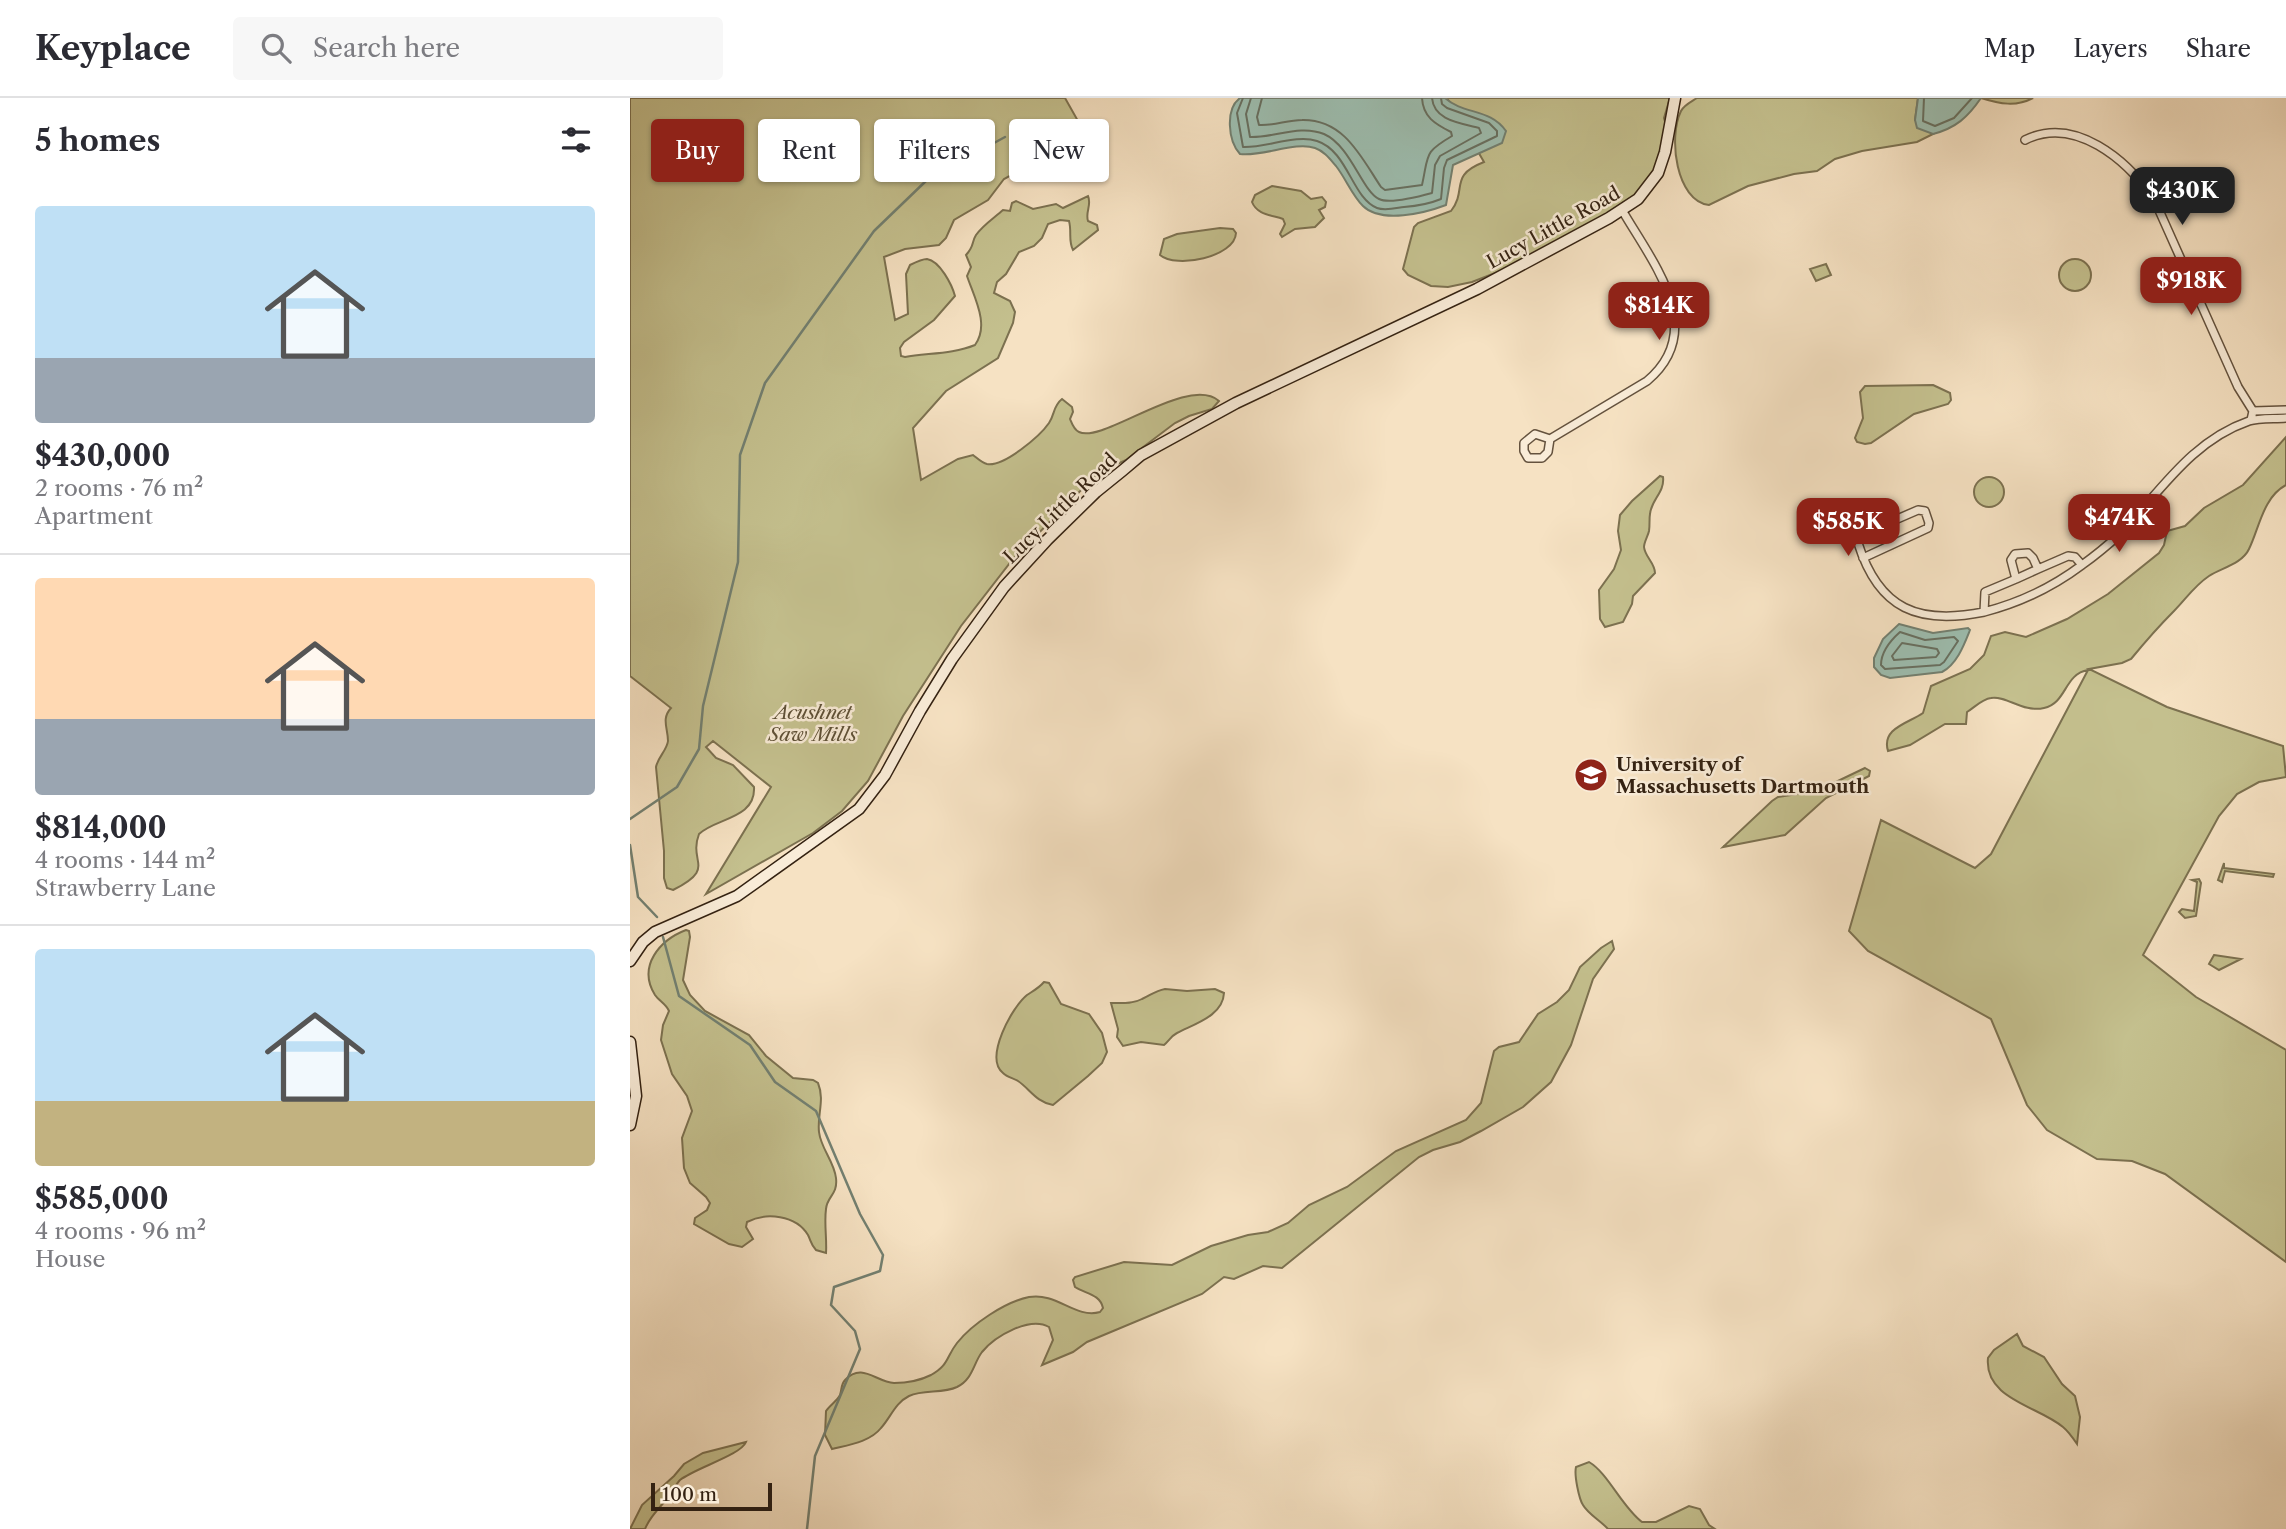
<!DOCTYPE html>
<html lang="en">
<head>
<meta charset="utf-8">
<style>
	body { margin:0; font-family:"Libre Caslon Text",serif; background:#f7f7f7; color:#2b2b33; height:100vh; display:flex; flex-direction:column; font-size:26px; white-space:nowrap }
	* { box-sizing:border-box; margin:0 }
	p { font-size:23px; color:#7c7c81 }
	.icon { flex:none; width:38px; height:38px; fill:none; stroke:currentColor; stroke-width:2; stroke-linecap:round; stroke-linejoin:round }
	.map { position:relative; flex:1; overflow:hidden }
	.sheet { display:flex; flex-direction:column; background:#fff; width:630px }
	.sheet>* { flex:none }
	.banner { position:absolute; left:21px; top:21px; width:665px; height:63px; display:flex; gap:14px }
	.scale { position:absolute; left:21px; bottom:18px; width:121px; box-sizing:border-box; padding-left:7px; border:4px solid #342212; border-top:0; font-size:19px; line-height:24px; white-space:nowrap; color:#342212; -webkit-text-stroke:5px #f9ecd8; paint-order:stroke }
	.price { position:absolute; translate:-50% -60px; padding:0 16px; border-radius:14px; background:#8f2418; color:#fff; font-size:23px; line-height:46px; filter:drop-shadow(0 2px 4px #0008) }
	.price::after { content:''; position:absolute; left:50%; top:42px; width:21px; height:16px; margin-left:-10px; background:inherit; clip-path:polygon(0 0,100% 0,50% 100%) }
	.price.active { background:#222; color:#fff }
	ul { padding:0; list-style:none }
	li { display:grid; align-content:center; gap:14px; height:371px; padding:0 35px }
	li+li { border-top:2px solid #e1e1e2 }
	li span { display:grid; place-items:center; height:217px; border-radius:7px; color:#555 }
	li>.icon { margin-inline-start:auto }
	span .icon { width:126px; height:126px; fill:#fffc; stroke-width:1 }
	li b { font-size:30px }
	h2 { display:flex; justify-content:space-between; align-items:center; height:84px; padding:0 35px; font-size:30px }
	.pill { padding:0 24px; border-radius:7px; background:#fff; box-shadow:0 2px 5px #0004; font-size:24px; line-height:63px }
	.pill.active { background:#8f2418; color:#fff }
	header { display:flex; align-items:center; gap:42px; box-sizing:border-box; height:98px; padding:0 35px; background:#fff; border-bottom:2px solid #e1e1e2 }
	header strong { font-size:33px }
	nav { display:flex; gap:38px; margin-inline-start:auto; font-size:24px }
	.search { width:490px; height:63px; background:#f7f7f7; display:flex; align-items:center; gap:18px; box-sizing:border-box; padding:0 24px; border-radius:7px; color:#7c7c81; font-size:26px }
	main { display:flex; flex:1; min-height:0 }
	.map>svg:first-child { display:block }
	.green { fill:#c4c08e; stroke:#7c7150; stroke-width:2 }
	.water { fill:#9dbeb0; stroke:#738071; stroke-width:2 }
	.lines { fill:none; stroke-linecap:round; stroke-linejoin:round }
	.shore { stroke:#687061; stroke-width:2 }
	.stream { stroke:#738071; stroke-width:2.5 }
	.street-casing { stroke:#64523e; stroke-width:10 }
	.secondary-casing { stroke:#342212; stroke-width:13 }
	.street { stroke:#f9ecd8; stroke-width:7 }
	.secondary { stroke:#f9ecd8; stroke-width:10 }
	.labels { text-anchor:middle; stroke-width:5; stroke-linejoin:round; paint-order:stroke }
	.street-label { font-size:19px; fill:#342212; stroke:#f9ecd8 }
	.park-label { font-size:19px; font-style:italic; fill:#5f5137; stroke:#f9ecd8 }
	.poi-label { font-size:19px; font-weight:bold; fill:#342212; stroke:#f9ecd8; text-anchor:start }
</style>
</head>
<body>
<header>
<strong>Keyplace</strong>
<div class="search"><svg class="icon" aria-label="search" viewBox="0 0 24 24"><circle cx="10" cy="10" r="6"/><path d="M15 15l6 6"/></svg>Search here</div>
<nav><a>Map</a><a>Layers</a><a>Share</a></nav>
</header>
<main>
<section class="sheet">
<h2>5 homes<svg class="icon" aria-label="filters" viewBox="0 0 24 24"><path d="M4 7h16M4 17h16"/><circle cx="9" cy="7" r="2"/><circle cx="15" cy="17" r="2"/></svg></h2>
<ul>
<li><span style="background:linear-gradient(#bfe0f5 70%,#9aa5b1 0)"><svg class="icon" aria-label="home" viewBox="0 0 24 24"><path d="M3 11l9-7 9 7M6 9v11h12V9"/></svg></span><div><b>$430,000</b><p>2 rooms · 76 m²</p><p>Apartment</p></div></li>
<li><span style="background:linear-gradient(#ffd9b3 65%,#9aa5b1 0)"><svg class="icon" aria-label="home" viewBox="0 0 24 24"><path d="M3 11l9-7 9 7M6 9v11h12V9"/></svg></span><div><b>$814,000</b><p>4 rooms · 144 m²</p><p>Strawberry Lane</p></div></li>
<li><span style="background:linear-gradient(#bfe0f5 70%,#c2b280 0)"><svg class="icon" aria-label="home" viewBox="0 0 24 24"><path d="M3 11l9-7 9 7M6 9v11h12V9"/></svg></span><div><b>$585,000</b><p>4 rooms · 96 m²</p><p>House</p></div></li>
</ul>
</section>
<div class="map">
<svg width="1656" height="1431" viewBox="0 0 1656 1431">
	<rect width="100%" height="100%" fill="#f6e2c3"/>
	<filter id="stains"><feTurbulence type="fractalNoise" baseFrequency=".00286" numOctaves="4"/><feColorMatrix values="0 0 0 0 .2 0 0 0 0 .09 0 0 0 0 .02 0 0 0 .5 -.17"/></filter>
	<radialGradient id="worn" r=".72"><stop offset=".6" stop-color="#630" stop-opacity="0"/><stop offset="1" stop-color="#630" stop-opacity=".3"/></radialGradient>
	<!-- green -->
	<path class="green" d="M0,0H435L448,23L451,40L450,44L441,51L420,56L374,81L358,102L324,122L316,140L309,147L275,151L254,159L265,222L278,216L276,176L280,167C284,165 292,161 297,161C310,163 322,187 325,198L304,222L274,244L270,250L271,258L275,259C297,255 323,256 345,247C360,227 344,199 337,178L341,169L336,157C345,147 341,145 346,137C353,127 364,120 373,112L380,113L382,105L386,103L403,111L426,106L433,110L458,98C462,107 455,114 458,123L467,127L468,132L443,152C438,142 442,134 439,123L430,122L418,126L412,140L404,148L389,154L376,176L367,184L364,195L380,203L385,214L383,225L368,260L316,293L283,330L291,382L328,361L343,357C347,360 352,365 357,366C374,369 410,338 419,325C425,316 423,308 432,301L442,309L443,314L440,321C442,326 444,332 449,334C473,346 558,276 589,303L582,311L559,318L545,325L496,362L468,375L383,461L331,528L273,618L238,683L212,713L183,735L76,796L141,689L83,643L76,649L86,660L103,667L124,689C126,721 85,720 69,736C58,765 87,770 43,792L37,790L34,780V753L26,669C28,659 37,652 38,643C38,630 31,621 41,610L0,578Z
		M817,0H1040L1034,20L1036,27L1033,39L1032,63L1009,96L960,127L930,141L873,172L842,184L818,189L801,188L778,177L773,171L784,129L788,125L821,113C838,91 818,78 854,64Z
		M1067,0H1288L1285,22L1303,36L1287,44L1232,53L1205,61L1187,73L1164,76L1118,88L1079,107C1046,103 1038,39 1051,13C1054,7 1061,4 1067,0Z
		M1351,0H1403C1386,9 1370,6 1351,0Z
		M642,88L671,93L681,101L692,99L696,104L695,109L689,112L694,120L685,129L665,131L652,139L650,136L655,126L653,121C642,117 627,117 622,104L625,97Z
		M590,130L603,131L606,135C605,159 546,171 530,157L534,141L547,136Z
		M1429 177a16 16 0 1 1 32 0a16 16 0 1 1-32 0Z
		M1196,166L1201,177L1186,183L1180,171Z
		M1303,287L1320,295L1321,302L1318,306L1284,316L1241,345L1235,346L1227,344L1225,340L1233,320L1230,294L1235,288Z
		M1656,339V387C1633,399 1629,431 1619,451C1612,466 1591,470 1579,478C1564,488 1556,501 1544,513C1529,528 1515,544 1501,561L1492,565L1459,571L1537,609L1653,648L1656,679L1629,684L1607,696L1589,718L1513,857L1566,899L1656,952V1164L1535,1076L1502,1063L1467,1061L1417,1032L1397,1007L1361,921L1238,853L1219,833L1251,722L1345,770L1361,756L1458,572C1434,576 1437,605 1414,610C1393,615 1376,597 1361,600C1352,601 1345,609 1337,614L1336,626H1315L1280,647L1258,653C1251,630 1279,625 1293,615L1301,588L1340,571L1354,557L1361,538L1375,534L1396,539L1437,521L1478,496L1529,455L1534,447L1537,433L1555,428L1574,410L1613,387Z
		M1030,378L1033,379C1035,394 1021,402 1020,416C1019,421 1020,427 1019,433C1018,438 1014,444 1014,449C1015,459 1025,465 1025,475L1003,498L1002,506L993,524L975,529L970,521L969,492L984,471L991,452L988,433L990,417L1002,403Z
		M1344 394a15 15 0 1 1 30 0a15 15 0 1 1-30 0Z
		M1235,670L1240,673L1239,678L1196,700L1155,737L1093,749L1142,703L1148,699L1187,693Z
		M1594,765V770L1644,776L1643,779L1595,773L1592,784L1588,782Z
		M1569,781L1571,785L1566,818L1555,820L1549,814L1552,811L1564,813L1567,784L1562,782Z
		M56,832L59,833L60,839L53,882L60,897L75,913L119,937L136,958L163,980L183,982L188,985C195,1002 187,1017 189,1034C191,1051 204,1063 206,1080C208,1097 197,1098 196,1111C194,1125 197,1141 196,1155L186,1152C181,1147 181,1143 178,1137C166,1117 136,1114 117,1124L116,1129L123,1141L112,1149L99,1146L64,1126L65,1120L77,1112L80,1105L76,1099L60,1085L54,1070L52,1040L62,1013L57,998L42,976L31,942L33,927L39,913C36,906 29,903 25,897C7,868 30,842 56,832Z
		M982,843L984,851L963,881L941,947L921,984L893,1009L851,1033L830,1044L803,1052L789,1059L652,1170L633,1168L604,1181L594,1179L572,1196L457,1244L443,1254L412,1267L423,1242L419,1229C400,1218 365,1238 352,1254C343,1266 343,1281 327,1289C312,1296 294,1291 279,1298C265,1305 261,1319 251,1330C240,1344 218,1347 202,1351L195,1337L196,1313C200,1307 207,1303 210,1297C212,1291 211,1286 215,1282C232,1264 246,1284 264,1285C276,1285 291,1282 301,1277C319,1267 316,1259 327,1245C342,1226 375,1204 399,1199C427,1194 445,1221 470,1214L473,1210C470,1196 456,1196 445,1189L443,1182L445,1179L494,1164L542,1167L581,1148L618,1137L638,1134L658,1125L679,1107L717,1089L766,1053L836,1022L851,1005L864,953L869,949L889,944L908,916L927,904L939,892L950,869L971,850Z
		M1584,857L1611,861L1589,872L1579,866Z
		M414,884L419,885L431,906L459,916L472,935L477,954L472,965L458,978L423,1007C406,1004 400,991 388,983C383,980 377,979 373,975C354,960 382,909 397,897C403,893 409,890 414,884Z
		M535,891L557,893L585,891L594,895C593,918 564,926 547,935C541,938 539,943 534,947L511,944L493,948L487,939L488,931L481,905C491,905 503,906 512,901C521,897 525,893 535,891Z
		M1387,1236L1393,1248L1414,1259L1432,1286L1445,1298L1450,1319L1447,1346C1443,1340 1439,1334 1433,1329C1408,1308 1354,1301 1358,1260L1364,1252Z
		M116,1344C111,1357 65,1370 50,1382C46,1386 44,1391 41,1396C32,1408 21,1416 15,1431H0L12,1407L44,1378L54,1366L73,1355Z
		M959,1364C978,1375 992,1409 1012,1424H1026L1059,1408L1070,1411L1079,1427L1085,1431H978C971,1423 958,1416 953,1407C949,1401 944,1377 946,1369Z"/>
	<!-- water -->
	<path class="water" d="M610,0H815C834,17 860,10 876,33L872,45L823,67L816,107C795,115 751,126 733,108C722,97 716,81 706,68C700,61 694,53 685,50C665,43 633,59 610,56C598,43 595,11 610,0Z
		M1288,0H1351C1338,19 1326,30 1303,36L1287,30L1285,22Z
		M1269,526L1303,535L1338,530L1340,532C1334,547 1327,566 1312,574L1260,580L1251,577L1244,569V560L1253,541Z"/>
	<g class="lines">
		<!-- shore -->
		<path class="shore" d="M613,0L607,15L613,49C636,50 666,36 687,43C718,53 722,100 747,110C755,113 766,110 774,109C787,108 799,106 811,101L814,70L817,62L867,38V33L859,25L817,10L812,6L811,0
			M621,0L616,16L620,39C644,40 670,26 694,36C721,48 732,93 749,101C759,106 791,98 802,95L805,67L810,58L851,35L849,30C831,25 804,23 802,0
			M632,0L627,19L629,27C644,28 657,22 672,22C714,21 731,59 751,89L755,92L792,87C799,56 793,55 822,38L821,34C805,26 793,19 792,0
			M1294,0L1293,23L1305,28L1324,20L1342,0
			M1270,534L1295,542L1324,539L1328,543L1314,564L1310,567L1255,571L1251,567C1251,554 1261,542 1270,534Z
			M1272,545L1307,551L1309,555L1306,559L1264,562L1262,558Z"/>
		<!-- stream -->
		<path class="stream" d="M0,721L47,689L69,651L73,608L108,464L110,357L135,285L244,133L298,81L375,39
			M0,747L8,799L27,819
			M33,839L49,898L120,947L145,984L186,1013L230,1116L253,1157L250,1173L204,1189L201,1207L225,1233L230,1251L185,1358L177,1431"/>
		<defs>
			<path id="street" d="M1395,42C1445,17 1497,62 1524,101L1608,289L1623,313L1621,322
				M1623,313L1656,312
				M920,341L905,336L894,345V353L898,360H912L918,354L920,341L1017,283C1079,231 1022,164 992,112
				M1233,460L1298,430L1299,425L1295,413L1288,412L1235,435L1228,445C1249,512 1289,527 1354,514L1355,494L1386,481L1381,462L1385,456L1398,455L1403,460L1408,471L1386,481
				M1452,467C1466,457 1478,447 1490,436C1530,394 1561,343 1619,323C1629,320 1644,321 1656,320
				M1354,514C1389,505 1424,488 1452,467L1445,459L1438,458L1408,471"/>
			<path id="secondary" d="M0,863L13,844L25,834L107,798L229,711L255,677L290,613L322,561L374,489L417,442L466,394L492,373L511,357L606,305L847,191L979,120L1008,101L1028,75L1035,54L1045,0
				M0,944L6,998L0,1027"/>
		</defs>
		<!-- street casing -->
		<use href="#street" class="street-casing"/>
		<!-- secondary casing -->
		<use href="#secondary" class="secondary-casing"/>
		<!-- street -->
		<use href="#street" class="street"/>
		<!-- secondary -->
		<use href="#secondary" class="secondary"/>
	</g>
	<!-- icons -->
	<defs>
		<symbol id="university-disc" viewBox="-11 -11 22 22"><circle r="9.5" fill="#8f2418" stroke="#f9ecd8"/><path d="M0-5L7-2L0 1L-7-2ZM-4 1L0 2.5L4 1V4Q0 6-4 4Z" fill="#fff"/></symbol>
	</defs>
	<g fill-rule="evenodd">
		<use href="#university-disc" x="942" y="658" width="38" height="38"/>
	</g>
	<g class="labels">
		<!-- street labels -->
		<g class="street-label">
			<text transform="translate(923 129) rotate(-29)" y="7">Lucy Little Road</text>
			<text transform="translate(430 410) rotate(-44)" y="7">Lucy Little Road</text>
		</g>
		<!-- park labels -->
		<g class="park-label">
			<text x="183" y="621">Acushnet<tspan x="183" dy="22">Saw Mills</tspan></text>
		</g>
		<!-- poi labels -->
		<g class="poi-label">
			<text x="986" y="673">University of<tspan x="986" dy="22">Massachusetts Dartmouth</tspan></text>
		</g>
	</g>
	<rect width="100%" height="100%" filter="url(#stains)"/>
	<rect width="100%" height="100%" fill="url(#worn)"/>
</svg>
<div class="scale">100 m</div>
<b class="price active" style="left:1552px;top:129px">$430K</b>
<b class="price" style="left:1561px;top:219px">$918K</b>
<b class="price" style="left:1029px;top:244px">$814K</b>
<b class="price" style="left:1489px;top:456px">$474K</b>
<b class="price" style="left:1218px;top:460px">$585K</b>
<div class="banner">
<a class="pill active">Buy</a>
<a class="pill">Rent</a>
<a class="pill">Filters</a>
<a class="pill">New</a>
</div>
</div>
</main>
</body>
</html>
